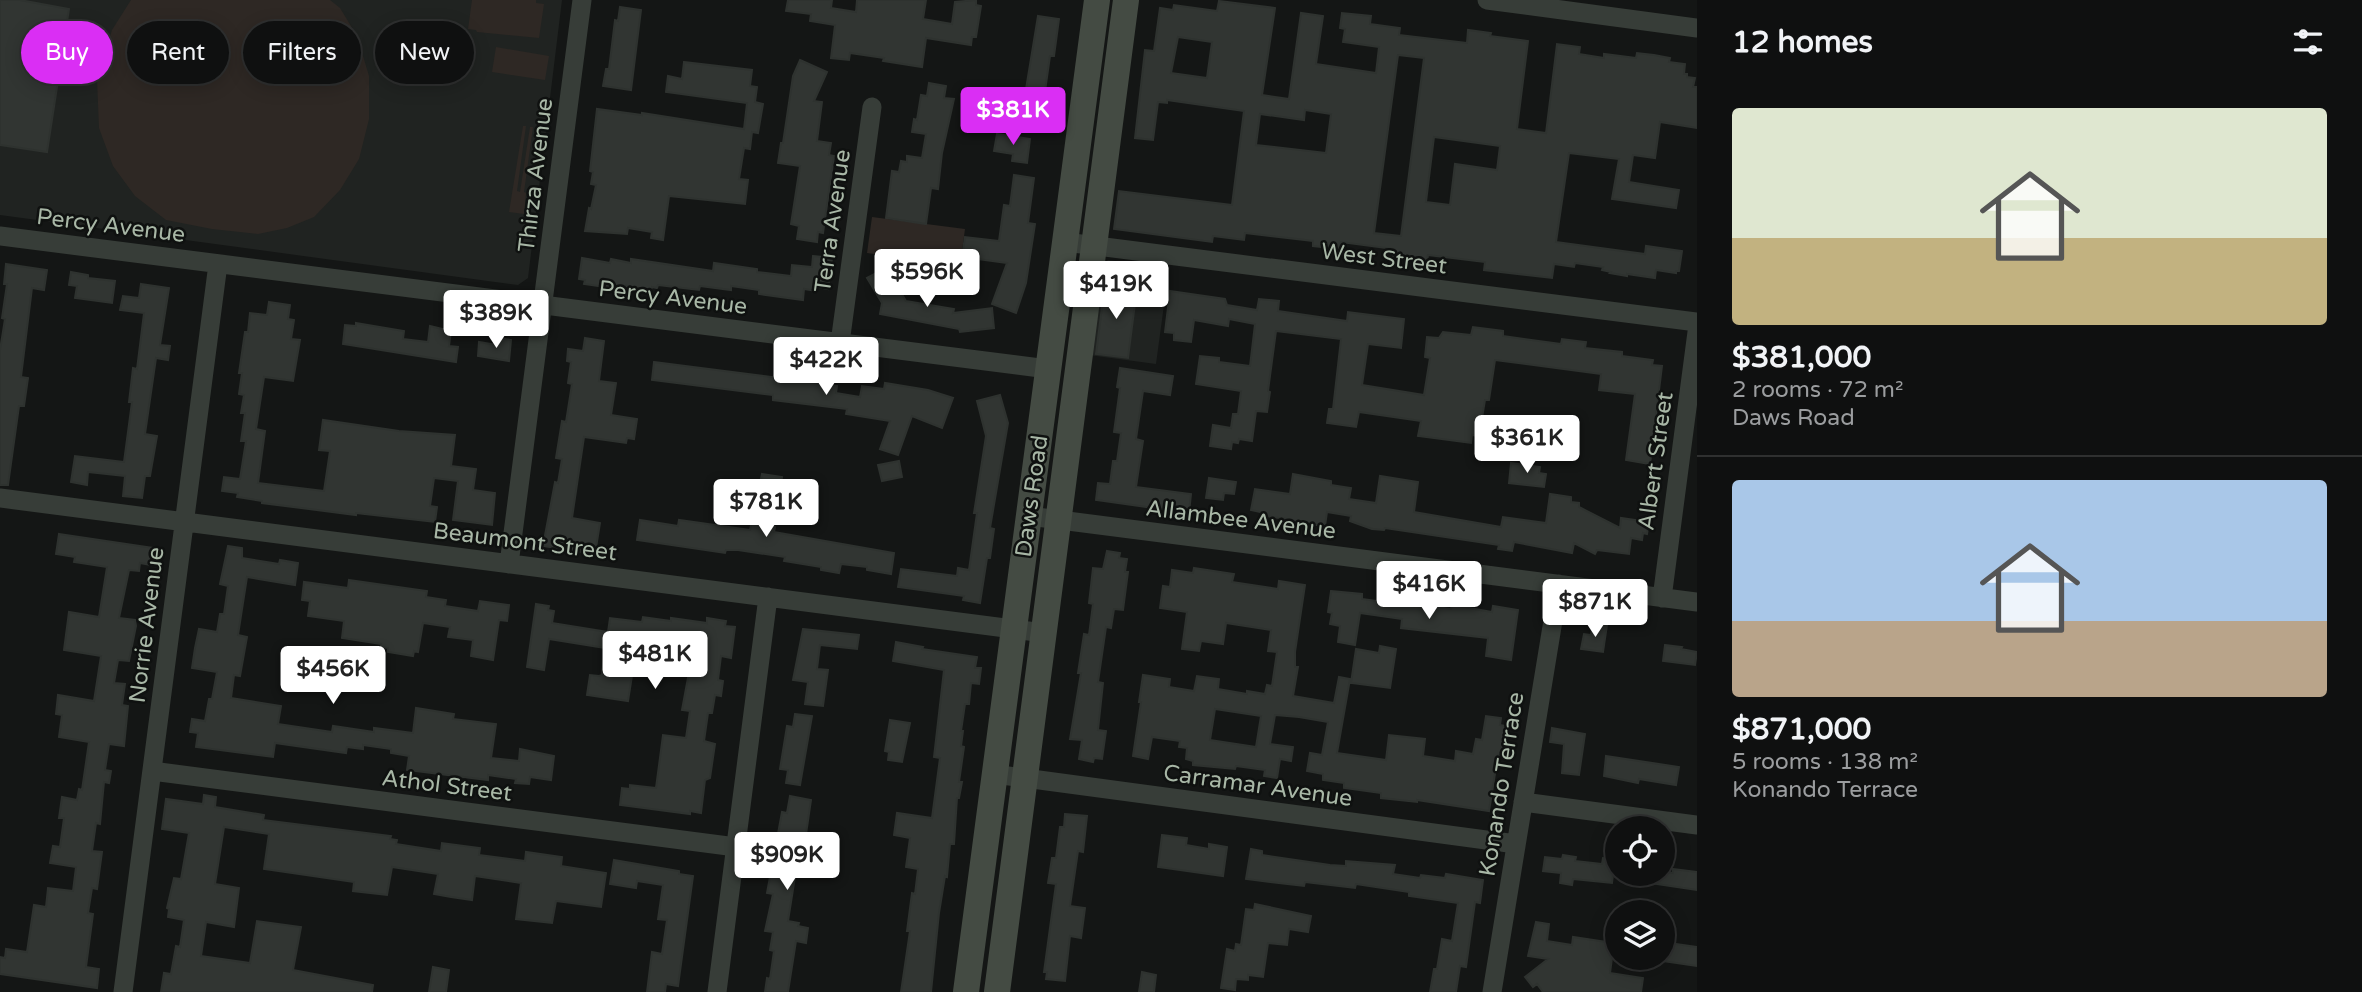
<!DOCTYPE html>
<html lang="en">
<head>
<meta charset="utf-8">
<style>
	body { margin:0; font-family:"Varela Round",sans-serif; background:#181919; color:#f1f3f6; height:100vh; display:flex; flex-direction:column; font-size:26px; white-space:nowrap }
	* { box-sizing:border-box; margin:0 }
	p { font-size:23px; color:#9b9d9f }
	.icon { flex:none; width:38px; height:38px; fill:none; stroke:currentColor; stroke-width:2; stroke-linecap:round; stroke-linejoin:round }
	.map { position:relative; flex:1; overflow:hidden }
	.sheet { display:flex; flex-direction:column; background:#0f1010; width:665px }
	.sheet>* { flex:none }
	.banner { position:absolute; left:21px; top:21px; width:665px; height:63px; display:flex; gap:14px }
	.fabs { position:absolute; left:1605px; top:816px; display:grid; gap:14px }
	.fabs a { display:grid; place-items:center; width:70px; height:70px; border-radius:50%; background:#0f1010; box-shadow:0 4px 18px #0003,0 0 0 2px #2f3030; font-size:35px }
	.price { position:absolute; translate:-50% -60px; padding:0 16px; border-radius:7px; background:#fff; color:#222; font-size:23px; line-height:46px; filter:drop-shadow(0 2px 4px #0008) }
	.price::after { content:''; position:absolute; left:50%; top:42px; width:21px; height:16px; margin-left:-10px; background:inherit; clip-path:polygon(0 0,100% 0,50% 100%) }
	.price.on { background:#da2ef4; color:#fff }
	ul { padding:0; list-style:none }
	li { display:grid; align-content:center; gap:14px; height:371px; padding:0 35px }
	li+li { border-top:2px solid #2f3030 }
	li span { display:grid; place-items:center; height:217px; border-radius:7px; color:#555 }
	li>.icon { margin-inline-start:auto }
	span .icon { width:126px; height:126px; fill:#fffc; stroke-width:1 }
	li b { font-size:30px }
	h2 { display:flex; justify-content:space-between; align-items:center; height:84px; padding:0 35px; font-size:30px }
	.tag { padding:0 24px; border-radius:32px; background:#0f1010; box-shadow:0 4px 18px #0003,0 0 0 2px #2f3030; font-size:24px; line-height:63px }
	.tag.on { background:#da2ef4; color:#fff }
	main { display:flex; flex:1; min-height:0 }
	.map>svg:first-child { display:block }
	.built { fill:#202321 }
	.green { fill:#2e2824 }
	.building { fill:#313532; stroke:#2e322f; stroke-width:2; fill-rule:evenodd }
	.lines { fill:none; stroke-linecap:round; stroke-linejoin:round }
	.street { stroke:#373d38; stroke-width:19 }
	.secondary { stroke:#444b43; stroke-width:26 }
	.labels { text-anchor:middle; stroke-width:5; stroke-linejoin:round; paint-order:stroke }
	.street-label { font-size:23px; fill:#a8b7a6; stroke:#0f1110 }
</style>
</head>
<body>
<main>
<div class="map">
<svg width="1697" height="992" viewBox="0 0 1697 992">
	<rect width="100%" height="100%" fill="#141615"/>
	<!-- built -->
	<path class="built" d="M0,0H562L528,278L518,285L0,215Z
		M1108,260L1169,268L1156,364L1089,355L1100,268Z"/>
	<!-- green -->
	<path class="green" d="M131,0H330L340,8L357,36L369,76V119L359,159L340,190L314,217L287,228L258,234L212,229L166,220L135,196L113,166L99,128L97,79L112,30Z
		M472,0H536V3L544,4L539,38L477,32L476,30L468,29Z
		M496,47L549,56L545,80L492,72Z
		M523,126H526L517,191L520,192L530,127H533L524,192L526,193L524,214L509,212Z
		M872,217L965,229L960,266L867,253Z"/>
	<!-- building -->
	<path class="building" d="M0,0H20L69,9L47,152L0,145Z
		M788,0H832L831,8L856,12L857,0H926L923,19L952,24L955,2L976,0V5L981,6L976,37H972L971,45L926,38L922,67L883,61L884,58L850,53L849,60L831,58L835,25L810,21L811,14L786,11Z
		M1219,1L1275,8L1262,95L1289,99L1301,13L1323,16L1316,64L1376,73L1379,47L1343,42L1345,29L1340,28L1342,13L1371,16L1370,24L1400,28L1399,35L1467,43L1468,30L1491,33L1490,36L1528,41L1517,129L1546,133L1557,44L1580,47L1579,54L1604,58V54L1636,58L1637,53L1654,55L1670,58L1669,62L1685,64L1684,74H1687V77L1695,78L1693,87H1697V128L1660,122L1655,158L1633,155L1629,182L1679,190L1676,208L1612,199L1619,159L1569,153L1556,242L1645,254L1646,246L1682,251L1679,271H1676V273L1656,270L1655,278L1627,274V276L1610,273L1611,272L1602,270L1603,267L1575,263L1574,267L1554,264L1552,278L1484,270L1485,262L1428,255L1427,262L1393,258L1394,249L1341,242L1340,249L1313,246V241L1245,233L1244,240L1213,236L1212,242L1114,229L1119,191L1232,205L1244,111L1167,100V103L1158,102L1153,140L1135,138L1145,50L1154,51L1160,8L1173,10L1174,5L1217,11ZM1178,37L1212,42L1207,78L1171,73ZM1398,55L1424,58L1401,236L1374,233ZM1305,110L1331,114L1326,153L1256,145L1260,114L1304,120ZM1434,137L1500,146L1497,170L1455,164L1450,205L1426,202Z
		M620,7L641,10L631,90L603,86L606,69H609L615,20L618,21Z
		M1038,16L1059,19L1054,56H1050L1044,98L1051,99L1048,123L1026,120L1030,90L1026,89Z
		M800,60L827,72L814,101L822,102L817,141L831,143L829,155L834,156L823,233L818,232L817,242L797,239L799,226L791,224L800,166L778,163L781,143H783L793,76Z
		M684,62L752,70L750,86L757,87L755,102L763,104L758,133L752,132L750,149L744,148L739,179L748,180L745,204L669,196L663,240L651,238L652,232L628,228L627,234L585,231L589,208L591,209L596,185L591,184L593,172L590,171L597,109L642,115V113L744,129L747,103L666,92L668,76L682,79Z
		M929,83L946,86L944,98L954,99L942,153L938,189L931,188L926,224L886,218L892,171L899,172L901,161L907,162V156L922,158L926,134L912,132L914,119L917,120L921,95L927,96Z
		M997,134L1030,139L1027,163L1012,161L1013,154L994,151Z
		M1014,175L1034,178L1028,223L1035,224L1026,283L1016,313L992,304L1007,263L962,257L965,237L999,241L1004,205L1010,206Z
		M813,256L832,258L828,289L817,287V291L804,289L803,300L759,294V290L731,286V290L700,286L699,290L658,285L657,288L652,287L651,290L626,286L625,290L584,284L585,280L579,279L582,258L610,263L611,259L631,263V259L713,271L714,263L757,269V272L791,276L792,265L812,267Z
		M6,264L47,270L44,290L32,288L21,377L28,378L24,406H19L8,485H0V350L5,319L2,318L7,284H4Z
		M880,271L886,282L893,279L906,301L954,309L953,313L992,308L994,328L960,332L959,329L880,314L882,303L867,278Z
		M71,272L88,275V278L115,281L112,303L75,298L77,286L69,285Z
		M1105,283L1137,288L1128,358L1096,354Z
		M141,284L169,288L160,345L170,346L168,360L156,358L145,434L157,436L150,476H145L142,498L123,496L125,476L88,472L87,485L71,482L75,456L124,462L132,402H129L133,368L137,369L144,313L120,310L123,296L139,298Z
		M1170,291L1225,299L1227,305L1257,310L1259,299L1279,301L1278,311L1347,321L1348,312L1404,319L1401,348L1368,344L1362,385L1424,395L1430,358L1425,357L1427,337L1439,338L1443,332L1471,335L1473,327L1503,331V336L1561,344L1562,339L1586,342L1585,348L1622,352V356L1653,360L1652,365L1662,366L1650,464L1626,460L1635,394L1599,390L1601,374L1495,360L1489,400H1485L1479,436L1472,435L1471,443L1418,436L1421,421L1359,412L1356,427L1327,423L1329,409H1333L1341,339L1276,331L1268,391L1270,392L1267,412L1256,411L1252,441L1239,439L1238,443L1232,442L1231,449L1210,446L1213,425L1231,428L1233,414H1238L1241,391L1196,384L1200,356L1219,358V362L1250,366L1255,324L1229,319L1228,326L1194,320L1191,342L1174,340V333L1165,332Z
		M269,302L290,305L288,319L294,320L291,339L300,340L293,381L264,377L256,429L265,431L258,483L324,491L330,451L319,450L323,420L399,431L455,435L451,466L476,469L473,490L495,493L492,525L453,520L458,481L434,478L430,506L437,507L435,522L356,513V515L262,503V501L237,497L238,493L222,491L224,477L240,479L246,441H241L245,413H241L244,395L239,394L242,373H239L245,332H248L250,313L267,315Z
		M356,323L404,331L403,339L428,342L430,326L451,331L449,346L458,347L456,362L343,344L345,325L356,326Z
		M498,338L511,340L509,361L478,356L479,342L497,345Z
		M585,338L604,341L599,381L616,383L611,415L637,419L634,439L627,438L626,443L584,437L572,518L600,523L595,554L543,546L555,482L558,483L562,459L556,458L562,421L566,422L572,384L568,383L571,362L567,361L568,349L583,351Z
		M654,362L787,379L788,376L804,379L803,381L837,386L836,393L860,397L862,386L884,389L885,383L928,390L953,398L942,428L912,416L898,455L880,449L890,421L846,414L847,409L773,400V395L652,380Z
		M1120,368L1173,376L1170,395L1143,391L1136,439L1143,441L1136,487L1191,494L1189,513L1096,500L1098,483L1110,484L1113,461H1117L1121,433L1114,432L1120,388L1117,387Z
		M1000,395L1008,423L990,528L994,529L990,558H987L980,603L963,600L964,596L898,587L901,569L957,576L958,568L969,570L977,513H974L986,436L977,401Z
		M899,461L902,477L882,481L878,465Z
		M1511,463L1540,467L1539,473L1546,474L1544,487L1509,483Z
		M762,474L782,477L778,503L774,502L771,526L775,527L774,532L894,553L891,574L867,570V567L841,564L839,573L821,570V567L784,561L785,557L738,550H726L725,553L637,540L640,520L678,526L679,520L750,530Z
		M1293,474L1331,481V485L1351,488L1349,499L1376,503L1380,476L1418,482L1414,512L1501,527L1503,517L1546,523L1550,494L1571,497V502L1579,503V507L1620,528L1621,518L1649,522L1647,534L1643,533L1642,540L1631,538L1629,554L1597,550L1595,554L1574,543L1572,553L1514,542L1512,551L1498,549L1499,545L1385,528L1384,530L1372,529L1350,521L1351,516L1327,512L1325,526L1286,522L1287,519L1265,516V513L1251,510L1255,489L1290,494Z
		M1209,478L1236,482L1234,494L1224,493L1223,500L1206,498Z
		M59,534L154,548L151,565L140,563L139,571L129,570L119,618L135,620L136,626L129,661L118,660L114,683L125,684L122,705L128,706L124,746L109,744L105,770L111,771L109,783L104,782L100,824L96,823L92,851L102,852L97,889L92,888L88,913L93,914L86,967L99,969L97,988L0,974V957L5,958L6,949L27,952L34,905L46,907L48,888L73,891L76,867L50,863L53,846L60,847L64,818H59L62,797L77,800L79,789L82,790L89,742L59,737L62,715L56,714L58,695L94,701L101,656L64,650L69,612L99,617L107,567L74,562L75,557L56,554Z
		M228,546L242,548V558L279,564L280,560L298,563L295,585L247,577L238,635L247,637L240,676L234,675L231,698L281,706L278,724L332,732L333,726L374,732V728L413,733L416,708L454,714L453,719L496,724L491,758L519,761L520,749L554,756L551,780L530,777L529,784L515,783L516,779L488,775V780L407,770L409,756L391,753V749L363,745V749L347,747L346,753L275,743L273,757L196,747L198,733L190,732L192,719L205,721L209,699H212L217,672L192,668L195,648L199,629L217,632L220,614H224L228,586L220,584Z
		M1107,551L1120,553L1119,558L1127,559L1125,572H1128L1123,610L1114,609L1111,628L1106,627L1098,682L1103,683L1098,730L1106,731L1102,759L1094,758L1093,762L1079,759L1082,740L1070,739L1081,673H1078L1084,634L1089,635L1093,604L1089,603L1093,568L1103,569Z
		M1194,568L1234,574L1232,582L1278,589L1279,581L1305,585L1295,652V667H1298L1293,696L1334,703L1339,677L1350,679L1337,753L1386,760L1389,735L1425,739L1423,756L1455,761L1456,751L1473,754L1476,739L1482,740L1486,716L1501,718L1500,725L1506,726V735L1503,756L1498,755L1489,811L1417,800V802L1381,798V793L1344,788V783L1323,780V774L1307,771L1310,753L1322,755L1328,722L1299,717L1275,715L1270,744L1293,747L1291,761L1280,759L1277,778L1264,776L1265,770L1236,766L1235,769L1193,765V761L1186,759L1187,748L1179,747L1180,741L1152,737L1148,759L1133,756L1141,702H1139L1143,675L1170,679L1169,687L1194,691L1197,676L1219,679L1218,689L1247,694V691L1265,694L1267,685L1272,686L1277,652L1268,651L1271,630L1226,623L1223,644L1201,641L1199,651L1182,649L1187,612L1160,608L1163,586L1170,587L1172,570L1193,573ZM1215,709L1261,716L1256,747L1210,740Z
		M349,580L427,591L426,597L446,600L445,606L478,611L480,601L509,605L507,621L499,620L493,660L471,656L473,640L448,637L450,627L423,623L418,652L414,651L413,656L388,652V648L381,647V644L342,638L344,621L308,616L310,601L302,600L304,582L348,588Z
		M1331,591L1362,594V599L1414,606V604L1451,609L1452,605L1492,612L1493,606L1518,610L1511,660L1486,656L1488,638L1401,628L1402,619L1360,613L1355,645L1338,642L1340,626L1330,624L1332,613L1328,612Z
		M536,604L549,606L548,610L554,611L552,623L608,632L610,618L642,622L643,617L671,621V618L707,623V618L726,621L725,626L735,627L731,658L721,656L718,680L723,681L721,696L715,695L712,713H708L704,741L715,744L710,778L705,780L701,813L690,811V814L620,805L622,788L630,789V785L656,788L663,735L686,738L690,711L682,710L690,667L661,663V666L634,663L628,701L587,695L590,675L599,676L602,675L605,648L549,639L544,670L527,667Z
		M1593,623L1607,625L1603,652L1581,649L1584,634L1591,635Z
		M803,629L859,635L857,649L820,645L817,669L828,670L823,706L805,704L808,682L793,680Z
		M896,642L923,647L922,649L977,657L975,668H981L979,684L971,683L969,704H965L961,731H963L961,746L964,747L959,782H962L959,798H957L954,844H950L947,877L945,876L939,913L931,992H901L910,931H907L912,893L915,894L918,869L906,867L910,838L894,835L897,813L932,818L940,758L934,757L944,670L893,661Z
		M1665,645L1682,647L1681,649L1697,652L1695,665L1663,661Z
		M1380,646L1396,649L1390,688L1351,683L1356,649L1379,653Z
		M795,714L812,716L800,785L786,783L788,770L780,769L787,726L793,727Z
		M890,720L910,723L902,762L888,760L889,752L885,751Z
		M1552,728L1585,734L1579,775L1562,773L1564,744L1550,742Z
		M1606,756L1679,767L1676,785L1639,779L1638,783L1604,776Z
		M204,795L216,797L215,807L264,815L263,820L391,836L390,839L397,840L396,844L441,851L442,843L480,848L479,855L525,861L526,852L562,857L561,866L606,873L601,907L556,901L552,923L516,919L521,883L475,876L472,900L451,897L434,894L438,874L392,867L387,895L353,891L354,882L264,869L269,834L224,827L215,884L239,888L234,927L206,922L201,956L250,963L257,921L301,927L293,970L373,985L372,992H161L164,973L171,974L176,946L180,947L184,920L168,917L169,909L167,908L174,878L181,879L189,833L162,829L166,799L203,804Z
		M790,796L811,800L804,848L810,849L807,866L797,864L788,921L799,923L798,926L808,928L806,943L796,941L788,992H765L767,978L770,979L774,951L770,950L773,932L765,931L773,894L767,893L782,812L787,813Z
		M1065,814L1087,816L1083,852L1078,851L1070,906L1085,908L1081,938L1070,936L1065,981L1046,979L1047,972H1044L1056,884L1048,883L1052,858H1056L1060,827H1064Z
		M1162,835L1187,838L1186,845L1209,849V844L1227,847L1223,876L1158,867Z
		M1251,849L1262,851V855L1330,865L1346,866V861L1395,865L1393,874L1420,878L1421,875L1445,878L1446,874L1483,880L1480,903L1475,902L1466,967L1460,966L1456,992H1430L1434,969H1437L1442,939L1452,941L1458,903L1409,896V892L1356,884L1355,888L1305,882L1304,886L1246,879Z
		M1563,855L1576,857L1575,861L1602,864L1603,858L1615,859L1612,883L1573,879L1572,885L1560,883L1561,873L1543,871L1545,857L1562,859Z
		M614,860L679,871V874L693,876L678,986L666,984L665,992H647L652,952L662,954L667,920L658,919L663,885L637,881L636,888L610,884Z
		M1673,869L1697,872V890L1636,881V873H1662V871L1673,873Z
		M1255,904L1311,916L1308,932L1289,929L1287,945L1268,943L1263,977L1248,975V980L1236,979L1235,990L1221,988L1227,949L1235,951L1236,944L1241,945L1246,909L1254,910Z
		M1536,922L1549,924L1547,941L1572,945L1573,937L1614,943L1610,973L1643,978L1641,992H1543L1537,984L1533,987L1525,977L1548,959L1528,956Z
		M1662,942L1697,947V966L1662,961Z
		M433,967L449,970L446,992H429Z
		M1142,972L1156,975L1154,992H1139Z"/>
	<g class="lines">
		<!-- street -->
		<path class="street" d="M1487,0L1697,28
			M0,236L1048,369
			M1065,242L1697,322
			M840,343L872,107
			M0,498L1044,633
			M1029,516L1697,602
			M509,564L582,0
			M1662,598L1697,332
			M152,771L736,847
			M994,774L1516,844
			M1523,802L1697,825
			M123,992L218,264
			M717,992L768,597
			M1492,992L1559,584"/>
		<!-- secondary -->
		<path class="secondary" d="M966,992L1097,0
			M997,992L1126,0"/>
	</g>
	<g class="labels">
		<!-- street labels -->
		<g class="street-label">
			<text transform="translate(535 175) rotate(-83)" y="8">Thirza Avenue</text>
			<text transform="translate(832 221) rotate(-82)" y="8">Terra Avenue</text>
			<text transform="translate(111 225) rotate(7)" y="8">Percy Avenue</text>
			<text transform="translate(1384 258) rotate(7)" y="8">West Street</text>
			<text transform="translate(673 297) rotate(7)" y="8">Percy Avenue</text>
			<text transform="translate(1655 461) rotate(-82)" y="8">Albert Street</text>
			<text transform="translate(1031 496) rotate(-82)" y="8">Daws Road</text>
			<text transform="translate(1241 519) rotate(7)" y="8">Allambee Avenue</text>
			<text transform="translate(525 541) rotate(7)" y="8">Beaumont Street</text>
			<text transform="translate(146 625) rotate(-83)" y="8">Norrie Avenue</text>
			<text transform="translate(1501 784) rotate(-81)" y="8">Konando Terrace</text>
			<text transform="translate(447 785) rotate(7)" y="8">Athol Street</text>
			<text transform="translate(1258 785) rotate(8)" y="8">Carramar Avenue</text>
		</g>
	</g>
</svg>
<div class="fabs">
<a><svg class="icon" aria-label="locate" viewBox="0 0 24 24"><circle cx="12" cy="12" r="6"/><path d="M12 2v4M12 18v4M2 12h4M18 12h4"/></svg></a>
<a><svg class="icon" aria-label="layers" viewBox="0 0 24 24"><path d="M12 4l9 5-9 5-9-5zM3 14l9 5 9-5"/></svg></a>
</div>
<b class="price on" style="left:1013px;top:147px">$381K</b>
<b class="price" style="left:927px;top:309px">$596K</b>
<b class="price" style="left:1116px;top:321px">$419K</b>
<b class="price" style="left:496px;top:350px">$389K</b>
<b class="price" style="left:826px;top:397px">$422K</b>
<b class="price" style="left:1527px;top:475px">$361K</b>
<b class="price" style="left:766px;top:539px">$781K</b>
<b class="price" style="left:1429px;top:621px">$416K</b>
<b class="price" style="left:1595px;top:639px">$871K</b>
<b class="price" style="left:655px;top:691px">$481K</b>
<b class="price" style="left:333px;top:706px">$456K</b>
<b class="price" style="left:787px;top:892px">$909K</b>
<div class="banner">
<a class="tag on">Buy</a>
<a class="tag">Rent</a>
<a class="tag">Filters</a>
<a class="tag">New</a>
</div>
</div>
<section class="sheet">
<h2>12 homes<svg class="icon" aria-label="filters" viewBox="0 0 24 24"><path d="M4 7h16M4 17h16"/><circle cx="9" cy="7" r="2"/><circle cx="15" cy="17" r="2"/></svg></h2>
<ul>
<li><span style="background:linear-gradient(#dfe7d0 60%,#c2b280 0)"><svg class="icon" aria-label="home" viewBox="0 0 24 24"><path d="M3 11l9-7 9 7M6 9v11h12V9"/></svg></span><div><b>$381,000</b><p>2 rooms · 72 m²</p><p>Daws Road</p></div></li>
<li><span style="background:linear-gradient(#a9c7e8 65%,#b9a48a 0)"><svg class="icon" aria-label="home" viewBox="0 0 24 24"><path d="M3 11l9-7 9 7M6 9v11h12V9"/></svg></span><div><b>$871,000</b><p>5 rooms · 138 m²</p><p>Konando Terrace</p></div></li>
</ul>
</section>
</main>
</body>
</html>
